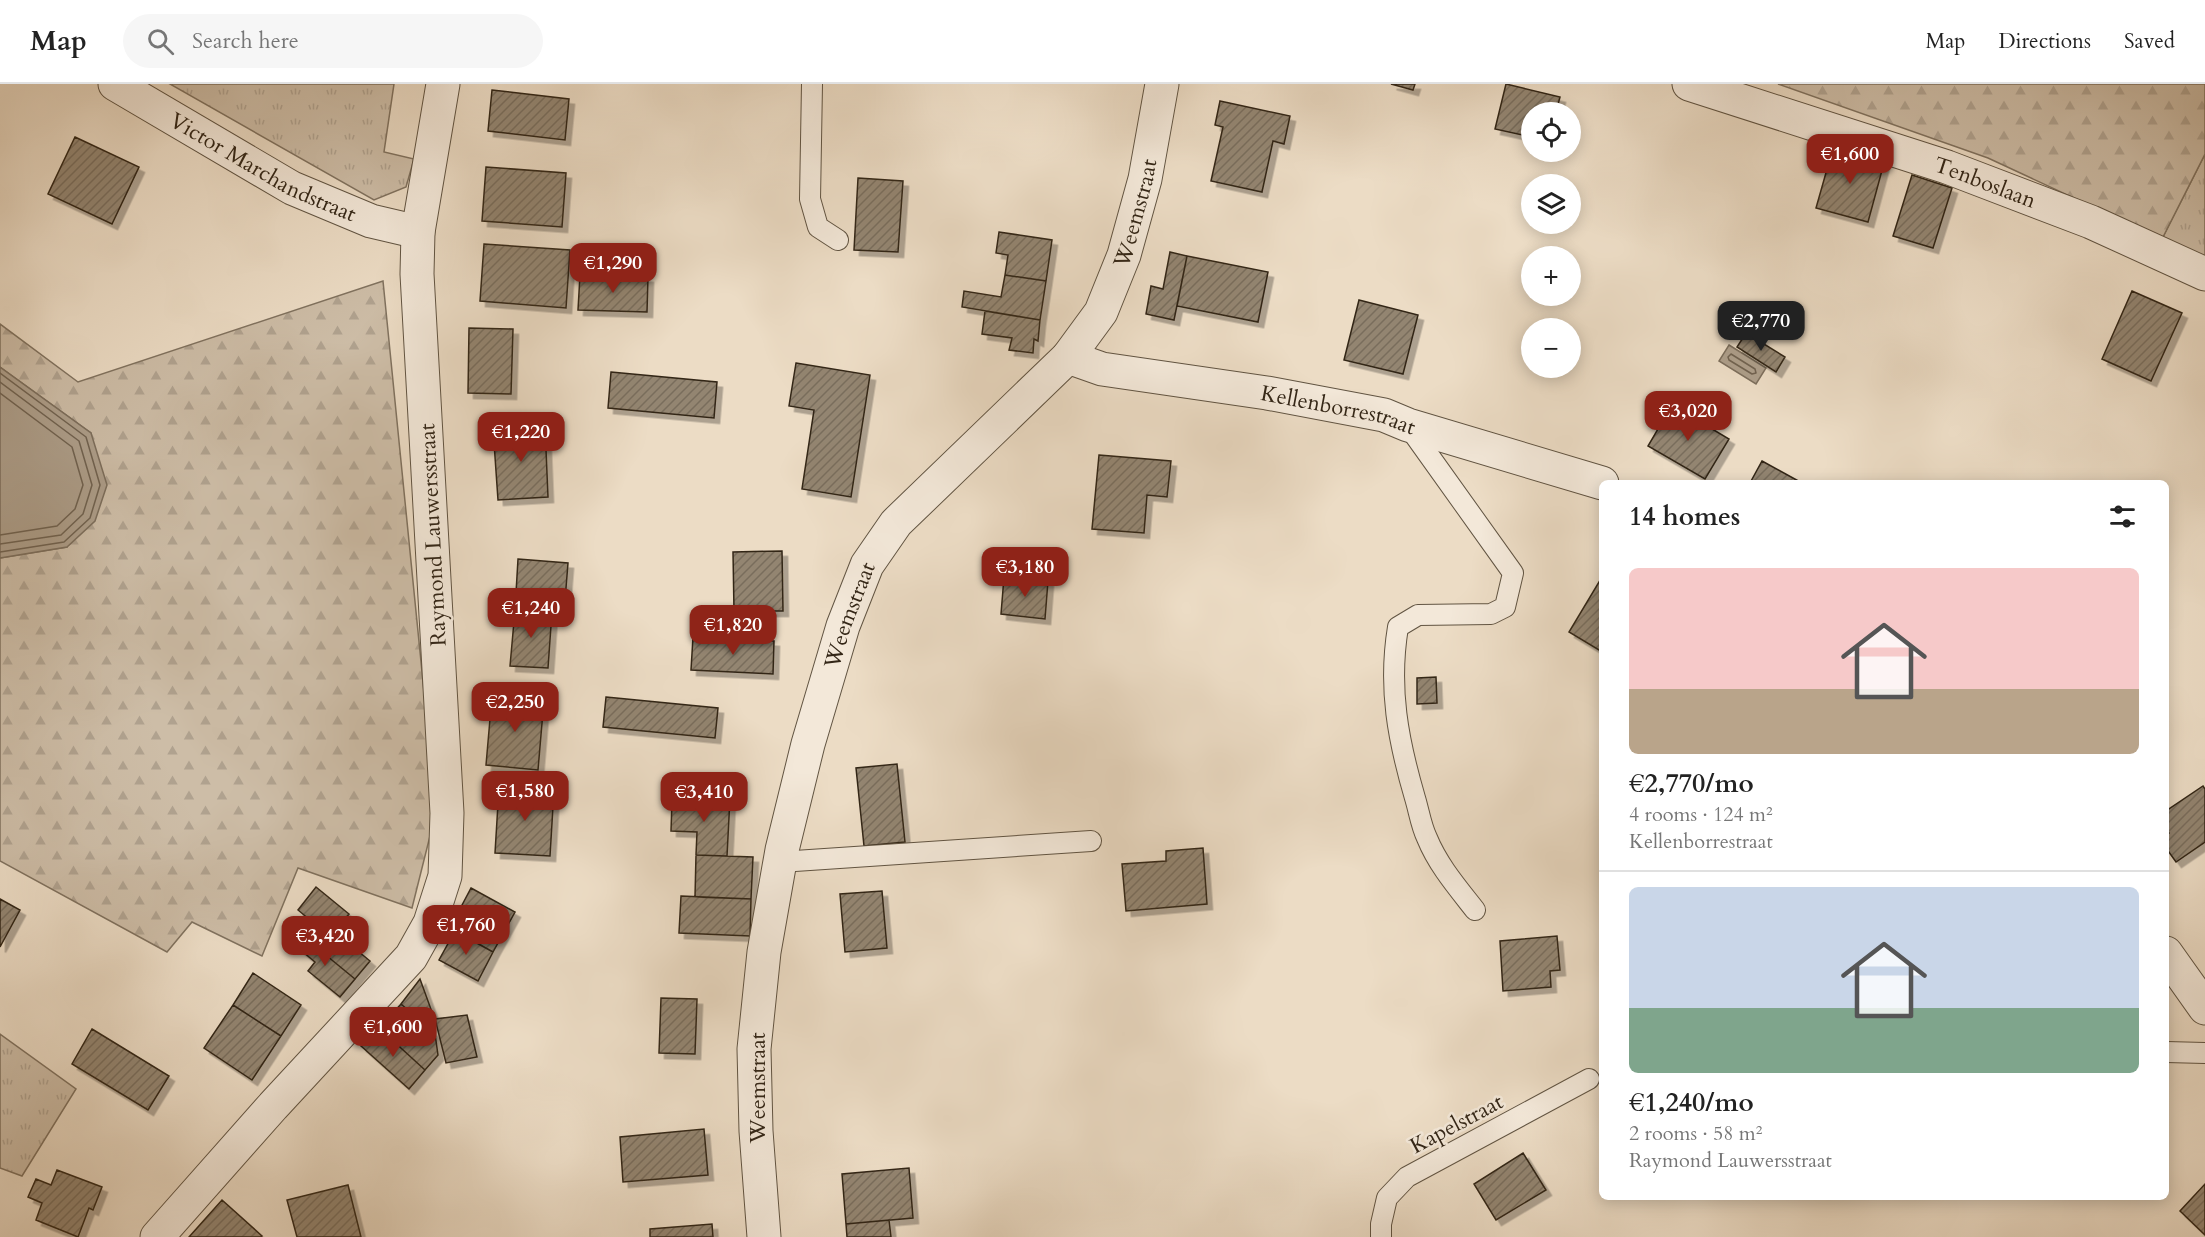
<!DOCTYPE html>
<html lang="en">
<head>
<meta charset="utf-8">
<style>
	body { margin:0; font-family:Cardo,serif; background:#f6f6f6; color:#222; height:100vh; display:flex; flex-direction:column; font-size:22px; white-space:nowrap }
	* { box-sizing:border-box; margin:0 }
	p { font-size:20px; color:#767676 }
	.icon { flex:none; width:33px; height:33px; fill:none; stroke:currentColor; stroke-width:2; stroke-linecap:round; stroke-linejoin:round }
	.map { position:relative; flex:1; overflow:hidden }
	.panel { position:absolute; left:1599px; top:396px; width:570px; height:720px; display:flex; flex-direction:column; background:#fff; border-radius:9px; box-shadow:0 3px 15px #0003 }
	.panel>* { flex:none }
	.tools { position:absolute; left:1521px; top:18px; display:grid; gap:12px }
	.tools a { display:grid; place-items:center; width:60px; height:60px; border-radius:50%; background:#fff; box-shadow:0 3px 15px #0003; font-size:30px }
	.price { position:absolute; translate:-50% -51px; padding:0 14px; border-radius:12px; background:#8f2418; color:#fff; font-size:20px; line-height:39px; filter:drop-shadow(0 2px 3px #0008) }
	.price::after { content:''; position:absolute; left:50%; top:36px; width:18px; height:14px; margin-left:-9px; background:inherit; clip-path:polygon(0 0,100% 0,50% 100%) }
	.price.selected { background:#222; color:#fff }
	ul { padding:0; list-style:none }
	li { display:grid; align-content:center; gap:12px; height:318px; padding:0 30px }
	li+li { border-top:2px solid #e0e0e0 }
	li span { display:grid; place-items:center; height:186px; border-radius:9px; color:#555 }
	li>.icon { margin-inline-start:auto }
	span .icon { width:108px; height:108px; fill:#fffc; stroke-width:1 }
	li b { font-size:26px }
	h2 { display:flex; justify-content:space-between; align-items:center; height:72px; padding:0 30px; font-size:26px }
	header { display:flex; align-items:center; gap:36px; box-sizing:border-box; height:84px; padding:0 30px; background:#fff; border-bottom:2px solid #e0e0e0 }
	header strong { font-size:28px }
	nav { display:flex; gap:33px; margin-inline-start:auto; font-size:21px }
	.search { width:420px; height:54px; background:#f6f6f6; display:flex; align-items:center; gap:15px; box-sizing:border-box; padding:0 21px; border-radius:33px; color:#767676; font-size:22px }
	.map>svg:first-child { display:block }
	.grass { fill:url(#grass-tufts); stroke:#80725f; stroke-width:1.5 }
	.forest { fill:url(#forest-firs); stroke:#80725f; stroke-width:1.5 }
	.water { fill:#ad9e8a; stroke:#7c6e5c; stroke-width:1.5 }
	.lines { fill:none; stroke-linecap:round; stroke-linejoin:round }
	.shore { stroke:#706250; stroke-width:1.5 }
	.building { fill:url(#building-hatch); stroke:#332617; stroke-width:1.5; filter:url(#shadow) }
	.lane-casing { stroke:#615442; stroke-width:22 }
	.street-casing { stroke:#615442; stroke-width:35 }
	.lane { stroke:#f3e8d9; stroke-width:20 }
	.street { stroke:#f3e8d9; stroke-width:33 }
	.labels { text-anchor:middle; stroke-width:5; stroke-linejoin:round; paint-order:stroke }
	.street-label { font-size:22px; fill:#332617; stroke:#f3e8d9 }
</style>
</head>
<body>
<header>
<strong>Map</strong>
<div class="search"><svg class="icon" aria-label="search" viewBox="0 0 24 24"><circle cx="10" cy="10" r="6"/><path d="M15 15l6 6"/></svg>Search here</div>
<nav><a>Map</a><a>Directions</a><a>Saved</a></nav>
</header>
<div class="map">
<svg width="2205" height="1153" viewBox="0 0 2205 1153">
	<defs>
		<pattern id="grass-tufts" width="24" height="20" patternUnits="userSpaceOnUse" patternTransform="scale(1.5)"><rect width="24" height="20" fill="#cdbda7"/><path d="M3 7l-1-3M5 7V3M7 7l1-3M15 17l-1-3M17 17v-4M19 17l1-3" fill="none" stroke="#b0a28f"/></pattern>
		<pattern id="forest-firs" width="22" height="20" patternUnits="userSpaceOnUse" patternTransform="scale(1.5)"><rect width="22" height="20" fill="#cdbda7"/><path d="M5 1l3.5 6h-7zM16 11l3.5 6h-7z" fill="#b0a28f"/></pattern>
		<pattern id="building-hatch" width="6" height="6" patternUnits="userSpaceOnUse" patternTransform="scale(1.5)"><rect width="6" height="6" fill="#938571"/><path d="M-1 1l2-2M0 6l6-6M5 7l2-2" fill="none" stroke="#796d5c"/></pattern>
		<filter id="shadow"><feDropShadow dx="5.5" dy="5.5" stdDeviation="0" flood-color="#0004"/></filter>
	</defs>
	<rect width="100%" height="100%" fill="#ecdcc5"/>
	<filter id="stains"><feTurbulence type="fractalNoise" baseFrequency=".00333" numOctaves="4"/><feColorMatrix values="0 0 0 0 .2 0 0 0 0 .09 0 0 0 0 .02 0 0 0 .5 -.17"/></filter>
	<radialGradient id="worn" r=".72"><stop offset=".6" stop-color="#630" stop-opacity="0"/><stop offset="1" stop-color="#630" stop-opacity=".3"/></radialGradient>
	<!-- grass -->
	<path class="grass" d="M170,0H394L384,68L414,75L406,103L374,116Z
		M2205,70V178L2162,155Z
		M0,950L76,1005L22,1092L0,1084Z"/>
	<!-- forest -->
	<path class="forest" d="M1778,0H2205V70L2162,155L1988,74Z
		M383,197L436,728L412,824L298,784L262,872L192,838L167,868L0,777V474L67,463L91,349L0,283V240L78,298Z"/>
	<!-- water -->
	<path class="water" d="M1729,261L1766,284L1756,300L1719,277Z
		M0,283L91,349L107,401L95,437L67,463L0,474Z"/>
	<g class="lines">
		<!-- shore -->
		<path class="shore" d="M1731,270L1755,285L1756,289L1752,290L1729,276L1728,273Z
			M0,289L86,353L100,401L90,434L64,458L0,468
			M0,298L79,357L92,401L83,430L61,451L0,460
			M0,309L72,363L83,401L75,425L57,442L0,451"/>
	</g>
	<!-- building -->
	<path class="building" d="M1391,0H1415L1413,6Z
		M1506,0L1560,13L1556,28H1532V53L1495,45Z
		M492,6L569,15L565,56L488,47Z
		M1220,17L1290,32L1284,60L1273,57L1262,108L1211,97L1223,43L1215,41Z
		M75,53L139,83L112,140L48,110Z
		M1833,64L1884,79L1868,138L1816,124Z
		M486,83L566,89L562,143L482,137Z
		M1912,91L1952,104L1933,164L1893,152Z
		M858,94L903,97L898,168L854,166Z
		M999,148L1052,156L1046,197L1005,191L1008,171L996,169Z
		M484,160L570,166L566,224L480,217Z
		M1170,168L1187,172L1174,236L1146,230L1151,202L1163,205Z
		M1187,172L1268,188L1258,238L1177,222Z
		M580,191L648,193L647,228L578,226Z
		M1005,191L1046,197L1040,236L962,223L964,207L1001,213Z
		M2132,207L2182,229L2151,297L2102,275Z
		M1359,216L1418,231L1403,290L1344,276Z
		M985,227L1040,236L1038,257L1034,255L1033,269L1009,266L1012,254L982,250Z
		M469,244L513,245L511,310L468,309Z
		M1746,249L1785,273L1776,288L1737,263Z
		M796,279L870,291L851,413L802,405L814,326L789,322Z
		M611,288L717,298L714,334L608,324Z
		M1672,321L1729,355L1705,395L1648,362Z
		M545,342L548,413L498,416L493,344Z
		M1099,371L1171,377L1167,413L1147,411L1144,449L1092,445Z
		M1762,377L1802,399H1750Z
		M782,467L783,527H734L733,468Z
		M518,475L568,479L564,529L515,526Z
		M1004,493L1048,497L1045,535L1001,530Z
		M1602,493V562L1599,566L1569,548Z
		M515,526L552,528L548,584L510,582Z
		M693,553L774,557L773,590L691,586Z
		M1436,593L1437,619L1417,620V594Z
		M492,612L544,616L538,686L486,681Z
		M606,613L718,624L715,654L603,643Z
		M897,680L905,758L864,762L856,684Z
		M2203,702L2205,705V758L2176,778L2166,764V751L2169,749L2166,745V727Z
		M499,703L554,706L550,772L495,769Z
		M701,712L730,714L727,772L696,771L697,748L671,747L672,717L700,718Z
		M1203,764L1207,820L1126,827L1122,780L1166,777V767Z
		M696,771L753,773L751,815L695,813Z
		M316,803L349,830L335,848L370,877L355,895L299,849L310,836L298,826Z
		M471,804L515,828L493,868L450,844Z
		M882,807L887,864L845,868L840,810Z
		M681,812L751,815L750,852L679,849Z
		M0,815L20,826L0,863Z
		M455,847L493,868L478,897L439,876Z
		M299,849L355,895L340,913L308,887L315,878L291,858Z
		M1557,852L1560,886L1550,887L1551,903L1503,907L1500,857Z
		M253,889L301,921L281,952L233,921Z
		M420,895L432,928L423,939L401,920Z
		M661,914L697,915L695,970L659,969Z
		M401,920L435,950L438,971L425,986L379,944Z
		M233,921L281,952L252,996L204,964Z
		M467,931L477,973L446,979L435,935Z
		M379,944L425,986L409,1005L361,962Z
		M92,945L169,992L148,1026L72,980Z
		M704,1045L708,1091L623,1098L620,1053Z
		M1523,1069L1546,1106L1496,1136L1474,1100Z
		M909,1084L913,1134L846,1140L842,1090Z
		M57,1086L102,1103L93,1126L89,1124L78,1153L36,1136L42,1119L28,1113L36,1095L51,1101Z
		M2205,1100V1151L2180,1127Z
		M348,1101L361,1153H297L287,1116Z
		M222,1116L262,1152L261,1153H189Z
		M889,1136L891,1153H847L846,1140Z
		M712,1140L713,1153H650V1145Z"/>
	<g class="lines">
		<defs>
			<path id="lane" d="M812,0L810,115L818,143L838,156
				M1408,342L1513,489L1505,523L1491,530L1418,531L1398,543C1388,604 1398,656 1415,714C1419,727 1421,742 1427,754C1438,781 1457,803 1475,826
				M780,778L1091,757
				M2166,968L2205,969
				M1381,1153V1140L1387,1114L1407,1093L1589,995"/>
			<g id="street">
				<path id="s1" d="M115,0L292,104L371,137L418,148"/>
				<path id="s2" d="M1689,0L1947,83L2091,138L2205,190"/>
				<path id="s3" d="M1068,273L1102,285L1267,309L1384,331L1408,341L1602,399"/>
				<path d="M2166,869L2205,924"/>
				<path d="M157,1153L273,1022L411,873L430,839L445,792L447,729L417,190L418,148L443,0"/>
				<path id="s4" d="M764,1153L756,1047L754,965L764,868L782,766L808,660L843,542L867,481L896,439L1068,273L1101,228L1124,171L1145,95L1162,0"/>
			</g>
		</defs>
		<!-- lane casing -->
		<use href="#lane" class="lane-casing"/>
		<!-- street casing -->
		<use href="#street" class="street-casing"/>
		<!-- lane -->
		<use href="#lane" class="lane"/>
		<!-- street -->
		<use href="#street" class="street"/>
	</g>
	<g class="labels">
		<!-- street labels -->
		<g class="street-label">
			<text dy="8" stroke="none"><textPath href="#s1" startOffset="170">Victor Marchandstraat</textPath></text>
			<text dy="8" stroke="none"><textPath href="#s2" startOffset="312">Tenboslaan</textPath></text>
			<text dy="8" stroke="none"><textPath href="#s4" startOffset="1138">Weemstraat</textPath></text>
			<text dy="8" stroke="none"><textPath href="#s3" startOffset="276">Kellenborrestraat</textPath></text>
			<text transform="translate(432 451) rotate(-93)" y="8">Raymond Lauwersstraat</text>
			<text dy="8" stroke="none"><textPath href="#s4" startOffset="634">Weemstraat</textPath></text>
			<text transform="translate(757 1004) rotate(-90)" y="8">Weemstraat</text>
			<text transform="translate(1456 1039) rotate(-28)" y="8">Kapelstraat</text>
		</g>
	</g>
	<rect width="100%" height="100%" filter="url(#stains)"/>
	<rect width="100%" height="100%" fill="url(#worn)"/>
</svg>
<div class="tools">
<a><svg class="icon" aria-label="locate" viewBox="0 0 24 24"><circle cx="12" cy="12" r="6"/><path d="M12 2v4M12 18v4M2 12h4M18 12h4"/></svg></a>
<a><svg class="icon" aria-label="layers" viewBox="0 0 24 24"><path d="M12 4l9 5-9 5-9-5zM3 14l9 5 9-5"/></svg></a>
<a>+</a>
<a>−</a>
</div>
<b class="price" style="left:1850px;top:101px">€1,600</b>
<b class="price" style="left:613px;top:210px">€1,290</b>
<b class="price selected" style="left:1761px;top:268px">€2,770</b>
<b class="price" style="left:1688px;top:358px">€3,020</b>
<b class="price" style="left:521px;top:379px">€1,220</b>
<b class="price" style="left:1025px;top:514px">€3,180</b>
<b class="price" style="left:531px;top:555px">€1,240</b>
<b class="price" style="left:733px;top:572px">€1,820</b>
<b class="price" style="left:515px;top:649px">€2,250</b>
<b class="price" style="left:525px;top:738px">€1,580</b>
<b class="price" style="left:704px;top:739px">€3,410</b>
<b class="price" style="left:466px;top:872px">€1,760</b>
<b class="price" style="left:325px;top:883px">€3,420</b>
<b class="price" style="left:393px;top:974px">€1,600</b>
<section class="panel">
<h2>14 homes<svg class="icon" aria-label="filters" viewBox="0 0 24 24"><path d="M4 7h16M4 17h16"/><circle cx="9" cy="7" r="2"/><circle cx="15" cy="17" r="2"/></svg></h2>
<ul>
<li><span style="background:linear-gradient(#f6c9c9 65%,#b9a48a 0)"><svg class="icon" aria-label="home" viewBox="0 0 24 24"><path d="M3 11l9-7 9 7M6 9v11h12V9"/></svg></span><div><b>€2,770/mo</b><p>4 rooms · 124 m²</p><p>Kellenborrestraat</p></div></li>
<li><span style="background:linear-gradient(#c9d6e8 65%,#7fa58c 0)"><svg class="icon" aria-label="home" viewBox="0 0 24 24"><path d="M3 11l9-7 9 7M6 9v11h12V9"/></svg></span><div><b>€1,240/mo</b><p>2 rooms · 58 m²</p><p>Raymond Lauwersstraat</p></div></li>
</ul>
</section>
</div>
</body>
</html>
